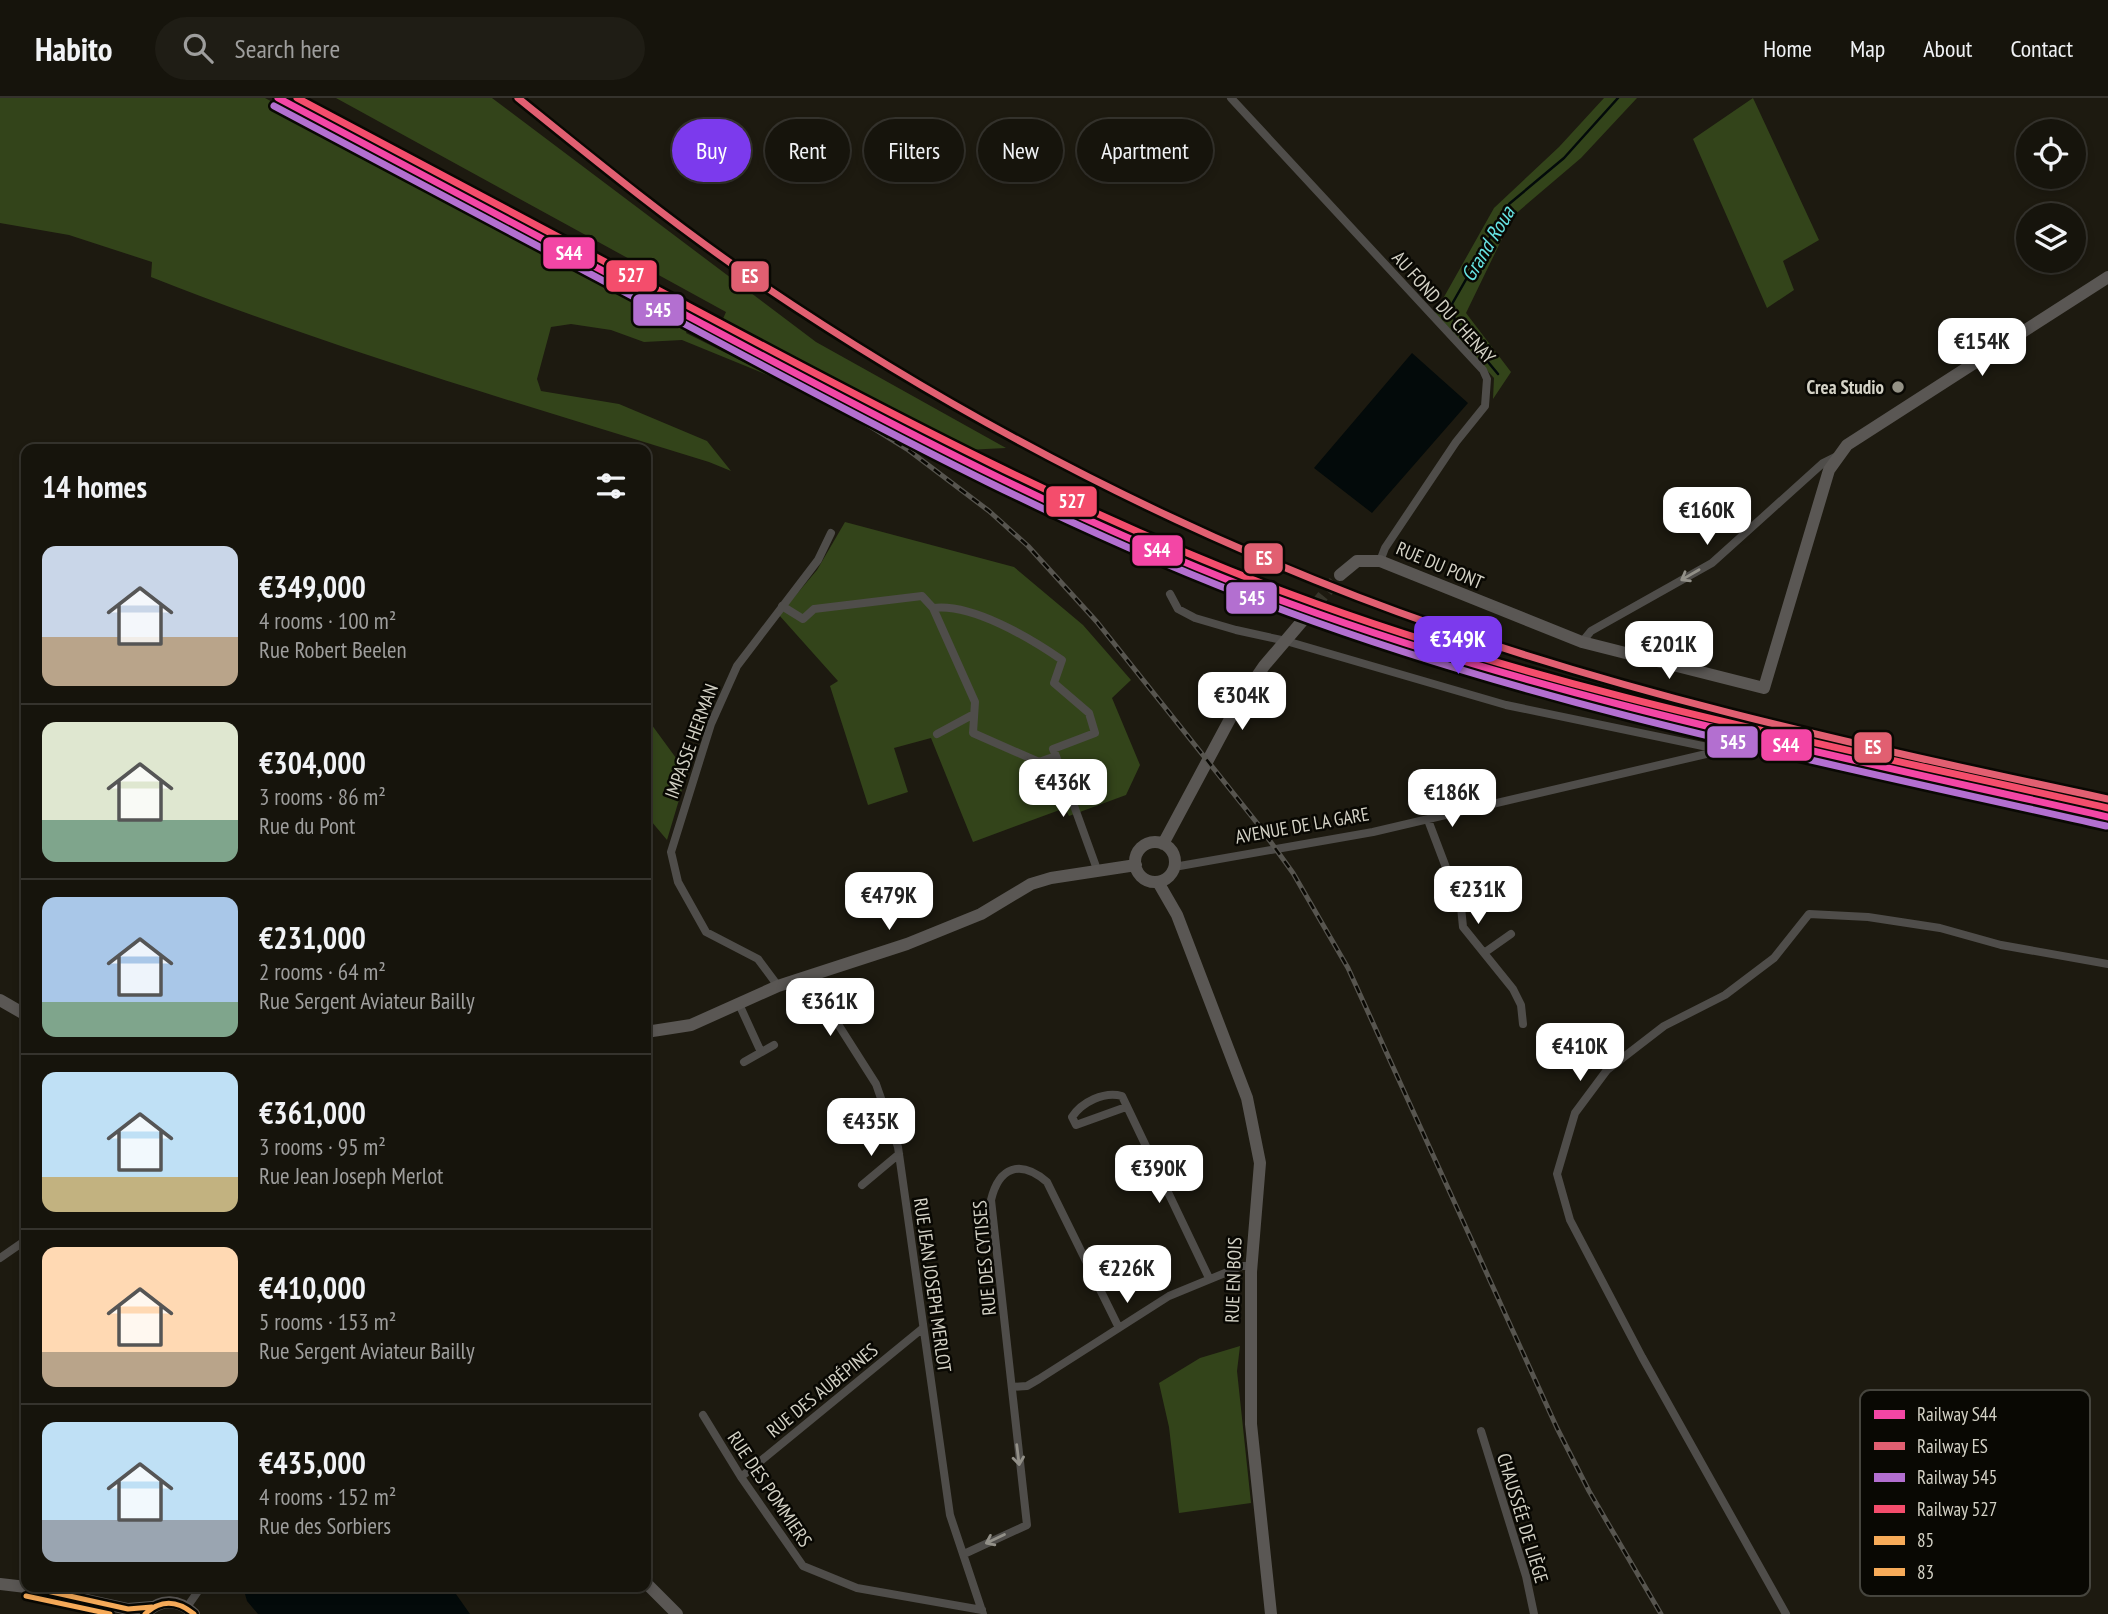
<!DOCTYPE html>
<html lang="en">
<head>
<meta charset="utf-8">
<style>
	body { margin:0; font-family:"PT Sans Narrow",sans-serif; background:#1f1d15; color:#f1f3f6; height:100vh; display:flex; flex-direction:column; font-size:26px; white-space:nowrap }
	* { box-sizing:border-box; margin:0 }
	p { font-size:23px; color:#9e9e9d }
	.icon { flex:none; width:38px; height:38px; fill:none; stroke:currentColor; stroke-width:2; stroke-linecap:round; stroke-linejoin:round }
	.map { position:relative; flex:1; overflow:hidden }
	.panel { position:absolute; left:21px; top:346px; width:630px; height:1148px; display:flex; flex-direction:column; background:#16140c; border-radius:14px; box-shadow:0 4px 10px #0003,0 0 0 2px #35332d }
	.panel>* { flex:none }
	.top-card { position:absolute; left:672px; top:21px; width:665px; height:63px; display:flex; gap:14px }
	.controls { position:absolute; left:2016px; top:21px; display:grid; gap:14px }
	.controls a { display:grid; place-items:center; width:70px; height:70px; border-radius:50%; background:#16140c; box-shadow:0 4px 10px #0003,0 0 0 2px #35332d; font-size:35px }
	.price { position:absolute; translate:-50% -60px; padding:0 16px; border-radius:14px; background:#fff; color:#222; font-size:23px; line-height:46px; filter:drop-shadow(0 2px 4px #0008) }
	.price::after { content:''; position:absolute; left:50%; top:42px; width:21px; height:16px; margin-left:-10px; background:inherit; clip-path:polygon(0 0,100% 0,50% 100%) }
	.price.current { background:#7c3aed; color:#fff }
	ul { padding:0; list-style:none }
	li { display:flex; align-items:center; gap:21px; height:175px; padding:0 21px }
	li+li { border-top:2px solid #35332d }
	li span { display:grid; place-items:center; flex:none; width:196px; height:140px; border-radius:14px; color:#555 }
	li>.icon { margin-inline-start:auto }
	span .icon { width:84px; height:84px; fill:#fffc; stroke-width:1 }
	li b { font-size:30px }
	h2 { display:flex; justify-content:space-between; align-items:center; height:84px; padding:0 21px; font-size:30px }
	.tag { padding:0 24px; border-radius:32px; background:#16140c; box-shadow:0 4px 10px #0003,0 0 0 2px #35332d; font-size:24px; line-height:63px }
	.tag.current { background:#7c3aed; color:#fff }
	header { display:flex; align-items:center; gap:42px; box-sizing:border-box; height:98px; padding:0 35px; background:#16140c; border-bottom:2px solid #35332d }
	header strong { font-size:33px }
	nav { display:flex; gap:38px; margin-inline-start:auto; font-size:24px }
	.search { width:490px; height:63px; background:#1f1d15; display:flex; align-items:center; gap:18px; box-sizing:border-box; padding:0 24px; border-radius:38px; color:#9e9e9d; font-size:26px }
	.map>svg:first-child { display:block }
	.green { fill:#33441a }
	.water { fill:#030a0a }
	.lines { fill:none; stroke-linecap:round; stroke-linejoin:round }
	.stream { stroke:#030a0a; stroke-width:2.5 }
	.secondary-tunnel { stroke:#38362b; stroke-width:12; stroke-dasharray:12 6; stroke-linecap:butt }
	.street { stroke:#4f4d4a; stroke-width:8 }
	.secondary { stroke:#5a5754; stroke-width:12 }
	.rail-casing { stroke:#57554f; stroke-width:5 }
	.rail { stroke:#090803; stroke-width:2.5; stroke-dasharray:8; stroke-linecap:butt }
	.bus-1-casing { stroke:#090803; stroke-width:10 }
	.bus-2-casing { stroke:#090803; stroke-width:10 }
	.bus-1 { stroke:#f7ab59; stroke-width:5 }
	.bus-2 { stroke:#f7ab59; stroke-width:5 }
	.rail-1-casing { stroke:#090803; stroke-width:12 }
	.rail-2-casing { stroke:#090803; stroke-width:12 }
	.rail-3-casing { stroke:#090803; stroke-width:12 }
	.rail-4-casing { stroke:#090803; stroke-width:12 }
	.rail-1 { stroke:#f346a5; stroke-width:7 }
	.rail-2 { stroke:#e15f71; stroke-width:7 }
	.rail-3 { stroke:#b36fd0; stroke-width:7 }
	.rail-4 { stroke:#f44d6c; stroke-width:7 }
	.oneway { stroke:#929088 }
	.poi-dot { fill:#949286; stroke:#090803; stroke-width:2.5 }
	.labels { text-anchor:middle; stroke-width:5; stroke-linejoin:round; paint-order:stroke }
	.street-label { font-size:19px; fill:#d4d2c6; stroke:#090803 }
	.poi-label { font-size:19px; font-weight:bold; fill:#d4d2c6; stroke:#090803; text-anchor:end }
	.water-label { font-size:21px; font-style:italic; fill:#66e3e3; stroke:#090803 }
	.key { fill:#090803; stroke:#46453e; stroke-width:2 }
	.key-label { font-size:19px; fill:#d4d2c6 }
	.line-badge { stroke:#090803; stroke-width:2.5 }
	.badge-label { font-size:19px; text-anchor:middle; font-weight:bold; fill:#fff }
</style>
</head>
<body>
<header>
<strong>Habito</strong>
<div class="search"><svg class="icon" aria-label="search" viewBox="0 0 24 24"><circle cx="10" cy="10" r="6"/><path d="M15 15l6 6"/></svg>Search here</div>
<nav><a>Home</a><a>Map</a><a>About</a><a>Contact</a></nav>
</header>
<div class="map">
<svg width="2108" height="1516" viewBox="0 0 2108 1516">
	<rect width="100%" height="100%" fill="#1d1a10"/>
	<!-- green -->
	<path class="green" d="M0,0H265L690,226L686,235L782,283L682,242L644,244L611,232L571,226L551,229L537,281L541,293L619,306L707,343L731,373L709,364C521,306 334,251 151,179L152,164L69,137L0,125Z
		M336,0H492L816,244L1006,350L966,352L722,223L726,214Z
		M1604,0H1637L1581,60L1513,118L1466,215L1511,274L1493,301L1494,280L1435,215L1494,110L1559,49Z
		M1753,0L1819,142L1783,163L1794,192L1767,210L1693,41Z
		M845,424L1014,469L1083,527L1131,582L1112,600L1140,667L1126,697L1069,718L1065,710L973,744L931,640L894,650L908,694L868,707L830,588L838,583L779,517L817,472Z
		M646,619L687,675L667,742L646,717Z
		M1240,1248L1237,1273L1251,1405L1179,1415L1169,1329L1159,1285L1200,1260Z"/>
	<!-- water -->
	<path class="water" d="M1412,255L1468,305L1372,415L1314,370Z
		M243,1489H451L470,1516H258L247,1503Z"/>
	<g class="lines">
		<!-- stream -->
		<path class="stream" d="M1498,276L1455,224L1452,206L1509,106L1564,60L1618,0"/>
		<!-- secondary-tunnel -->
		<path class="secondary-tunnel" d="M1304,521L1340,477"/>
		<!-- street -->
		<path class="street" d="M1231,0L1483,272L1487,281L1485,308L1456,344L1385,450L1380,463
			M1170,496L1178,511L1195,520L1236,532L1286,543L1506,607L1722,652L1743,654
			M782,508L803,521L814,511L922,498L933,510C972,505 1030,540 1062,562L1054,585L1089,615L1095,635L1053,651L1056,658L1039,664L973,635L975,604L933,510
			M1582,544L1591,533L1712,465L1823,365L1835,359
			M937,636L974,616
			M1056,658L1098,774
			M1428,722L1461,809L1463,829L1513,891L1521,907L1523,926
			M1174,769L1373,734L1719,653
			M1484,855L1511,836
			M808,879L876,986L898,1049L950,1417L983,1516
			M778,888L758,861L706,834L678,784L671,754L711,626L737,568L818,462L831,435
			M739,906L761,954
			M744,964L774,947
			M1126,1009L1076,1027L1072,1019C1082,1004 1104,993 1122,998L1209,1180
			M862,1087L899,1056
			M0,1160L26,1142
			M1012,1289L1027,1288L1039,1281L1169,1198L1242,1168H1251
			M703,1317L741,1379L803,1468L857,1490L982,1512
			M1481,1333L1526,1478L1534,1516
			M741,1379L923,1230
			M964,1456L1027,1427L991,1102C999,1069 1020,1061 1047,1084L1119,1230
			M187,1509L201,1489
			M1786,1516L1642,1259L1570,1122L1557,1076L1575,1015L1607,972L1664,928L1725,897L1774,860L1809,816L1868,819L1940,830L2001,847L2108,866"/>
		<!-- secondary -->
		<path class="secondary" d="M1340,477L1357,463H1380L1582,544L1764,590L1829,372L1847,347L2108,179
			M1135 764a20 20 0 1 1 40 0a20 20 0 1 1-40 0Z
			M1163,746L1238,606L1264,568L1304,521
			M1158,784L1177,817L1247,1000L1260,1065L1251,1174V1326L1271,1516
			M0,902L26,917
			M646,934L691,927L778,888L907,846L981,816L1031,786L1051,780L1136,767
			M646,1485L677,1516
			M0,1486L26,1489
			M28,1489L128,1511L152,1509
			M146,1515C161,1500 179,1501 194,1516"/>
		<defs>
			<path id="rail" d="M718,234L907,351L989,413L1028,448L1097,524L1257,725L1293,775L1348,870L1557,1330L1589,1393L1661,1516
				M2022,699L2108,726"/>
		</defs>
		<!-- rail casing -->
		<use href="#rail" class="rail-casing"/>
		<!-- rail -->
		<use href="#rail" class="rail"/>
		<defs>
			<path id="bus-1" d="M29,1489L128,1511L152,1509
				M145,1516C161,1501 177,1502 194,1516"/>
			<path id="bus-2" d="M26,1498L110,1516"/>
		</defs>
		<!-- bus-1 casing -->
		<use href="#bus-1" class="bus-1-casing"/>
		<!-- bus-2 casing -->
		<use href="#bus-2" class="bus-2-casing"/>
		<!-- bus-1 -->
		<use href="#bus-1" class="bus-1"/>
		<!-- bus-2 -->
		<use href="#bus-2" class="bus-2"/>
		<defs>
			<path id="rail-1" d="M278,0C418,75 559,149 699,224C892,327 1086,431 1291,506C1556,603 1834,657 2108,719"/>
			<path id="rail-2" d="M518,0C591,59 664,119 742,173C934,305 1140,415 1358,499C1600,592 1855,647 2108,701"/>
			<path id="rail-3" d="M274,8C414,83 555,157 696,232C888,335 1082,439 1288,514C1553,612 1831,666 2106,728"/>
			<path id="rail-4" d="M297,0C432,73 569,144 705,217C896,319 1087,420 1290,496C1554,595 1834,648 2108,710"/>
		</defs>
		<!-- rail-1 casing -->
		<use href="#rail-1" class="rail-1-casing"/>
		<!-- rail-2 casing -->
		<use href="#rail-2" class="rail-2-casing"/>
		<!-- rail-3 casing -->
		<use href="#rail-3" class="rail-3-casing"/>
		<!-- rail-4 casing -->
		<use href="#rail-4" class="rail-4-casing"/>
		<!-- rail-1 -->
		<use href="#rail-1" class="rail-1"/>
		<!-- rail-2 -->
		<use href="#rail-2" class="rail-2"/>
		<!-- rail-3 -->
		<use href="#rail-3" class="rail-3"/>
		<!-- rail-4 -->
		<use href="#rail-4" class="rail-4"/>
	</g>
	<!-- one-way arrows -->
	<defs><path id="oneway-shaft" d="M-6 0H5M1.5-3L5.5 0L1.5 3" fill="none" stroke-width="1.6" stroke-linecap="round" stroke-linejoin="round" transform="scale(1.75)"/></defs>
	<g class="oneway">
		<use href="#oneway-shaft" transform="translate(1690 477) rotate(150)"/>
		<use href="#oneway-shaft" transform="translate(1018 1357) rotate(83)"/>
		<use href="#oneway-shaft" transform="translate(995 1441) rotate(155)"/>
	</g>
	<!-- markers -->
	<circle class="poi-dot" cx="1898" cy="289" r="7"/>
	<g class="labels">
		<!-- street labels -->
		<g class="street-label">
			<text transform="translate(1444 209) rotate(48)" y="7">AU FOND DU CHENAY</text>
			<text transform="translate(1440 467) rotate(23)" y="7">RUE DU PONT</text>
			<text transform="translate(691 643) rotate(-70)" y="7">IMPASSE HERMAN</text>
			<text transform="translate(1302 727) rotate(-10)" y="7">AVENUE DE LA GARE</text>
			<text transform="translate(984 1160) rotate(-95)" y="7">RUE DES CYTISES</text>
			<text transform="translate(1233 1182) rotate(-88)" y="7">RUE EN BOIS</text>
			<text transform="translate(933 1187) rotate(82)" y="7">RUE JEAN JOSEPH MERLOT</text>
			<text transform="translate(822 1292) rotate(-39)" y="7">RUE DES AUBÉPINES</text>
			<text transform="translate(770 1391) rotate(56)" y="7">RUE DES POMMIERS</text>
			<text transform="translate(1523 1420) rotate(73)" y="7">CHAUSSÉE DE LIÈGE</text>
		</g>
		<!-- poi labels -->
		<g class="poi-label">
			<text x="1884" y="296">Crea Studio</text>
		</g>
		<!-- water labels -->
		<g class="water-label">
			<text transform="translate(1488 146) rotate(-59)" y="7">Grand Roua</text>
		</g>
	</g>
	<!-- legend -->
	<rect x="1860" y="1292" width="230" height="206" rx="10" class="key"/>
	<rect x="1874" y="1312" width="31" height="9" fill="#f346a5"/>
	<rect x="1874" y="1344" width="31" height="8" fill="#e15f71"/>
	<rect x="1874" y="1375" width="31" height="9" fill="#b36fd0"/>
	<rect x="1874" y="1407" width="31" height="8" fill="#f44d6c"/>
	<rect x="1874" y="1438" width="31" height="9" fill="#f7ab59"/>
	<rect x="1874" y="1470" width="31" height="8" fill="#f7ab59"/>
	<g class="key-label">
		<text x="1917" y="1323">Railway S44</text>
		<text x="1917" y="1355">Railway ES</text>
		<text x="1917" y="1386">Railway 545</text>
		<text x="1917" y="1418">Railway 527</text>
		<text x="1917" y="1449">85</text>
		<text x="1917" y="1481">83</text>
	</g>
	<g class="line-badge">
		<rect x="542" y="138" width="54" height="34" rx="7" fill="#f346a5"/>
		<rect x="605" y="161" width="53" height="34" rx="7" fill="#f44d6c"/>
		<rect x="730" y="162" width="40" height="33" rx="7" fill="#e15f71"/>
		<rect x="632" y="195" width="53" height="34" rx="7" fill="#b36fd0"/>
		<rect x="1045" y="387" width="53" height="33" rx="7" fill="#f44d6c"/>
		<rect x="1131" y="436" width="53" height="33" rx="7" fill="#f346a5"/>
		<rect x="1243" y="444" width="41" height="33" rx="7" fill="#e15f71"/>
		<rect x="1225" y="483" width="53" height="34" rx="7" fill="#b36fd0"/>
		<rect x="1706" y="627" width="53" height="34" rx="7" fill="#b36fd0"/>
		<rect x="1760" y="630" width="53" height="34" rx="7" fill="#f346a5"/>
		<rect x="1853" y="633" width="40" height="33" rx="7" fill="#e15f71"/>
	</g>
	<g class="badge-label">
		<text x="569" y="162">S44</text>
		<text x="631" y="184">527</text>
		<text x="750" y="185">ES</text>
		<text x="658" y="219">545</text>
		<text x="1072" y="410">527</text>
		<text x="1157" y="459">S44</text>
		<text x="1264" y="467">ES</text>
		<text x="1252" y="507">545</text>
		<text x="1733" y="651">545</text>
		<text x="1786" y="654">S44</text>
		<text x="1873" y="656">ES</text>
	</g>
</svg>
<div class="controls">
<a><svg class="icon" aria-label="locate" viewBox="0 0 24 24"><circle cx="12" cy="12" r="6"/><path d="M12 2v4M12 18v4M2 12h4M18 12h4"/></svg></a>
<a><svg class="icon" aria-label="layers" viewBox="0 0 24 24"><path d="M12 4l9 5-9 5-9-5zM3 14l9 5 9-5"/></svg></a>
</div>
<b class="price" style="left:1982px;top:280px">€154K</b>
<b class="price" style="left:1707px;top:449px">€160K</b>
<b class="price current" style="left:1458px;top:578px">€349K</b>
<b class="price" style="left:1669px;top:583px">€201K</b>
<b class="price" style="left:1242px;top:634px">€304K</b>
<b class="price" style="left:1063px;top:721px">€436K</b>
<b class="price" style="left:1452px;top:731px">€186K</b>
<b class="price" style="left:1478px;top:828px">€231K</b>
<b class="price" style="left:889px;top:834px">€479K</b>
<b class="price" style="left:830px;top:940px">€361K</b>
<b class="price" style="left:1580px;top:985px">€410K</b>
<b class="price" style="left:871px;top:1060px">€435K</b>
<b class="price" style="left:1159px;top:1107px">€390K</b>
<b class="price" style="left:1127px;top:1207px">€226K</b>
<div class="top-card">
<a class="tag current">Buy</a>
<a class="tag">Rent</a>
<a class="tag">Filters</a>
<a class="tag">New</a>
<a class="tag">Apartment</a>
</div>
<section class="panel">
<h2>14 homes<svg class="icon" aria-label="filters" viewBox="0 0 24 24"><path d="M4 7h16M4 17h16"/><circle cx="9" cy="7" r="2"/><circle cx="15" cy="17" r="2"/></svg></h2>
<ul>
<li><span style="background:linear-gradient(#c9d6e8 65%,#b9a48a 0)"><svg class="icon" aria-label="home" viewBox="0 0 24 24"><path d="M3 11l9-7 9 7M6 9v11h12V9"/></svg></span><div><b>€349,000</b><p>4 rooms · 100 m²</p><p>Rue Robert Beelen</p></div></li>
<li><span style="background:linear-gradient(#dfe7d0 70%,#7fa58c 0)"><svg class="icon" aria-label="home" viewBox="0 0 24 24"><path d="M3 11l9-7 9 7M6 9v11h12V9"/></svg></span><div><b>€304,000</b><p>3 rooms · 86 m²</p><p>Rue du Pont</p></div></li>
<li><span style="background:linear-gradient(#a9c7e8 75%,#7fa58c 0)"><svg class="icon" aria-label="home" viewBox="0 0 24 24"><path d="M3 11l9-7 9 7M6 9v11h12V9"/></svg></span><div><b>€231,000</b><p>2 rooms · 64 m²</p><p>Rue Sergent Aviateur Bailly</p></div></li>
<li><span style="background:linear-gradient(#bfe0f5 75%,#c2b280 0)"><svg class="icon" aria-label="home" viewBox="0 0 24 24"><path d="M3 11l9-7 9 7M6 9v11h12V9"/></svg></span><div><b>€361,000</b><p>3 rooms · 95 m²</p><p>Rue Jean Joseph Merlot</p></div></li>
<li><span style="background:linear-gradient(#ffd9b3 75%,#b9a48a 0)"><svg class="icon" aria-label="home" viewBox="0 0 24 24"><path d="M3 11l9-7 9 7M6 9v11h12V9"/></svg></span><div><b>€410,000</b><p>5 rooms · 153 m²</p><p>Rue Sergent Aviateur Bailly</p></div></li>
<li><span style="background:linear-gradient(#bfe0f5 70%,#9aa5b1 0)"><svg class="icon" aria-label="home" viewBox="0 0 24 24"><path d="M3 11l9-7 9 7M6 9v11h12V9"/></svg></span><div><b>€435,000</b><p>4 rooms · 152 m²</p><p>Rue des Sorbiers</p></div></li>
</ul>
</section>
</div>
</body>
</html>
